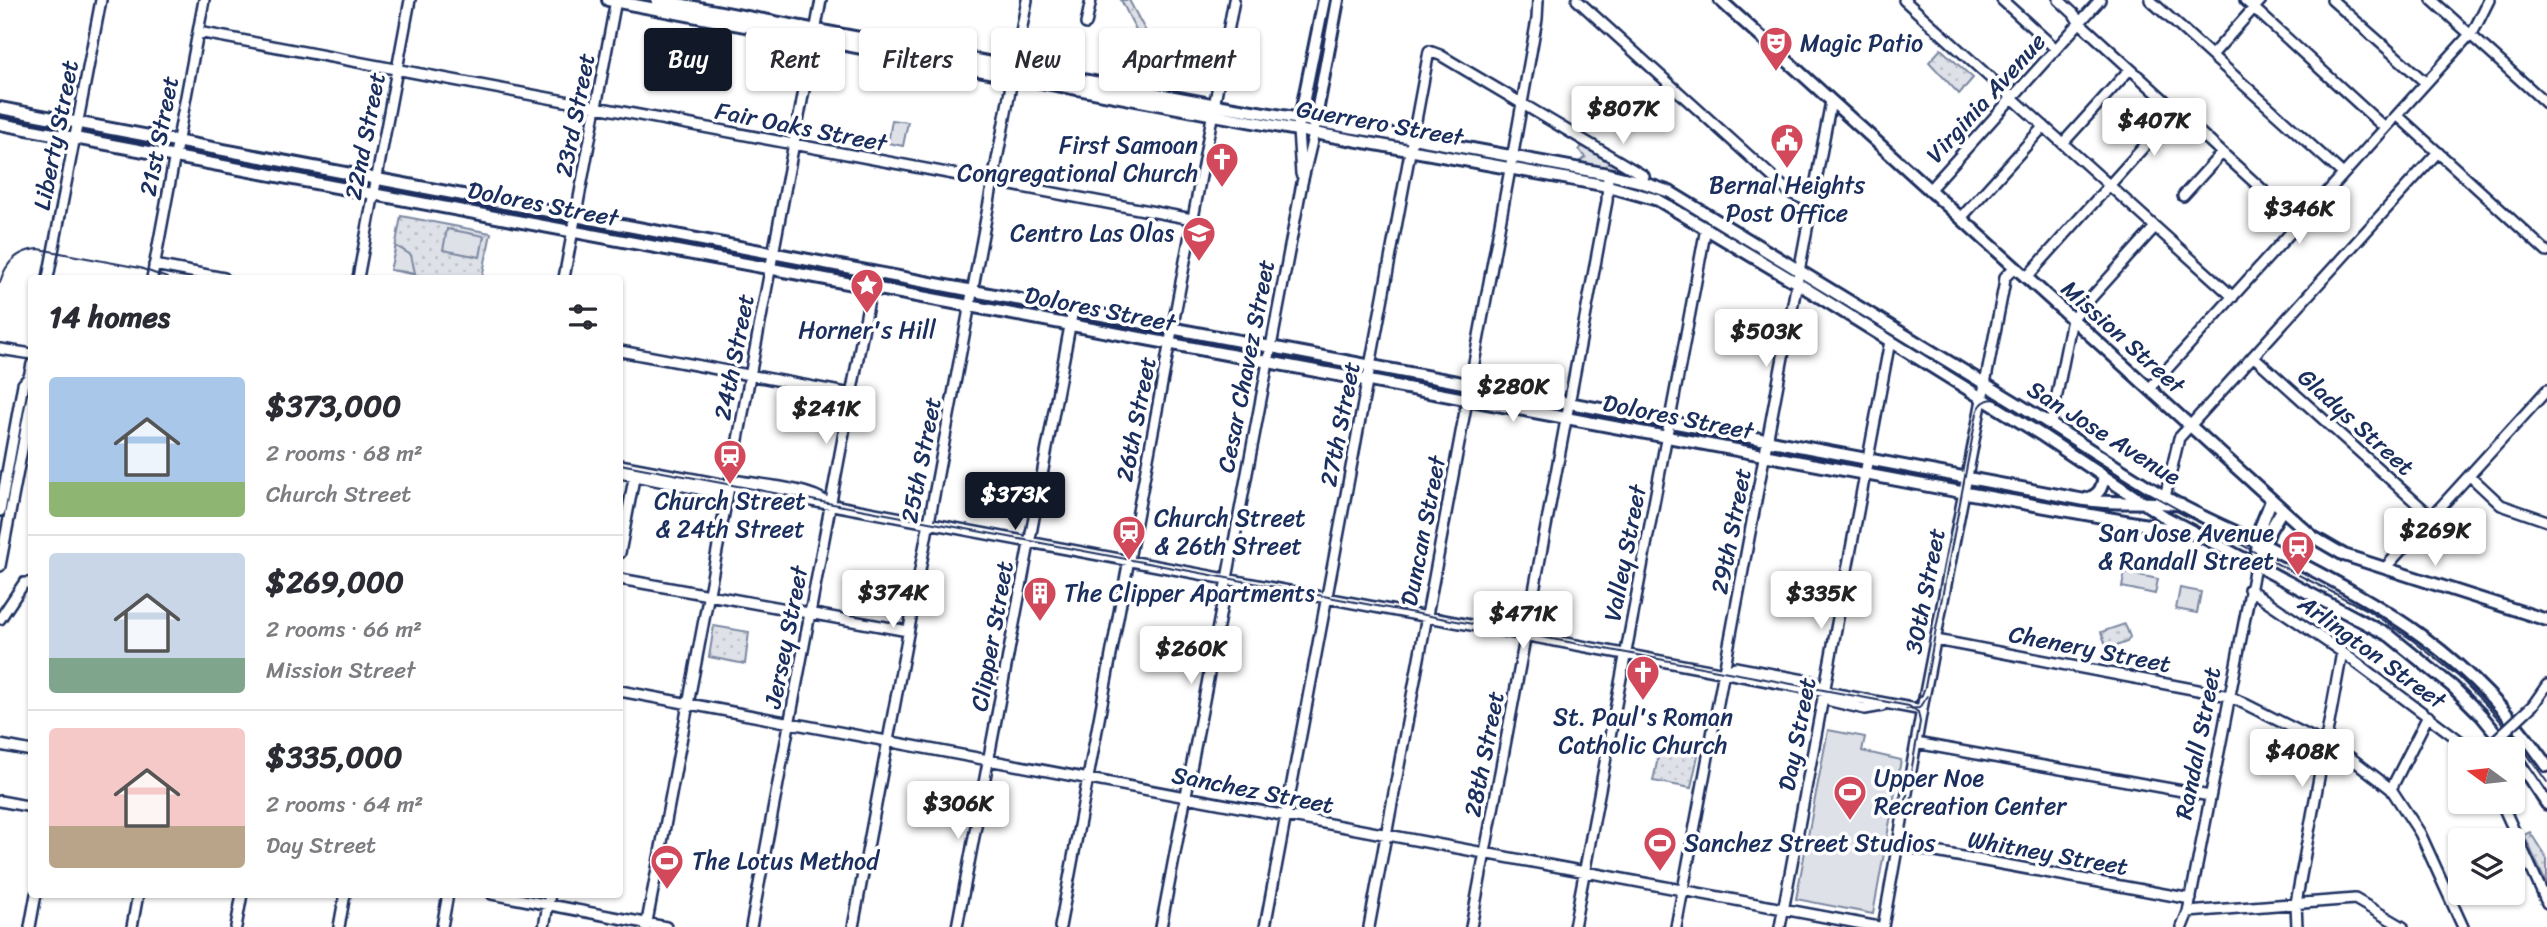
<!DOCTYPE html>
<html lang="en">
<head>
<meta charset="utf-8">
<style>
	body { margin:0; font-family:Sriracha,sans-serif; background:#f7f7f7; color:#2b2b33; height:100vh; display:flex; flex-direction:column; font-size:26px; white-space:nowrap }
	* { box-sizing:border-box; margin:0 }
	p { font-size:23px; color:#7c7c81 }
	.icon { flex:none; width:38px; height:38px; fill:none; stroke:currentColor; stroke-width:2; stroke-linecap:round; stroke-linejoin:round }
	.map { position:relative; flex:1; overflow:hidden }
	.side { position:absolute; left:28px; top:275px; width:595px; height:623px; display:flex; flex-direction:column; background:#fff; border-radius:7px; box-shadow:0 2px 5px #0004 }
	.side>* { flex:none }
	.hud { position:absolute; left:644px; top:28px; width:665px; height:63px; display:flex; gap:14px }
	.needle { width:46px; rotate:285deg }
	.fabs { position:absolute; left:2448px; top:737px; display:grid; gap:14px }
	.fabs a { display:grid; place-items:center; width:77px; height:77px; border-radius:7px; background:#fff; box-shadow:0 2px 5px #0004; font-size:35px }
	.price { position:absolute; translate:-50% -60px; padding:0 16px; border-radius:7px; background:#fff; color:#222; font-size:23px; line-height:46px; filter:drop-shadow(0 2px 4px #0008) }
	.price::after { content:''; position:absolute; left:50%; top:42px; width:21px; height:16px; margin-left:-10px; background:inherit; clip-path:polygon(0 0,100% 0,50% 100%) }
	.price.selected { background:#111827; color:#fff }
	ul { padding:0; list-style:none }
	li { display:flex; align-items:center; gap:21px; height:175px; padding:0 21px }
	li+li { border-top:2px solid #e1e1e2 }
	li span { display:grid; place-items:center; flex:none; width:196px; height:140px; border-radius:7px; color:#555 }
	li>.icon { margin-inline-start:auto }
	span .icon { width:84px; height:84px; fill:#fffc; stroke-width:1 }
	li b { font-size:30px }
	h2 { display:flex; justify-content:space-between; align-items:center; height:84px; padding:0 21px; font-size:30px }
	.tag { padding:0 24px; border-radius:7px; background:#fff; box-shadow:0 2px 5px #0004; font-size:24px; line-height:63px }
	.tag.selected { background:#111827; color:#fff }
	.map>svg:first-child { display:block }
	.park { fill:url(#park-dots); stroke:#7c88a2; stroke-width:2 }
	.pitch { fill:#dee1e7; stroke:#7c88a2; stroke-width:2 }
	.lines { fill:none; stroke-linecap:round; stroke-linejoin:round }
	.minor-casing { stroke:#1b2f5e; stroke-width:14 }
	.major-casing { stroke:#1b2f5e; stroke-width:16 }
	.minor { stroke:#fff; stroke-width:9 }
	.major { stroke:#fff; stroke-width:10 }
	.tram { stroke:#1b2f5e; stroke-width:2 }
	.minor-bridge-casing { stroke:#1b2f5e; stroke-width:14; stroke-linecap:butt }
	.minor-bridge { stroke:#fff; stroke-width:9 }
	.labels { text-anchor:middle; stroke-width:7; stroke-linejoin:round; paint-order:stroke }
	.poi-label { font-size:24px; fill:#1b2f5e; stroke:#fff; text-anchor:start }
	.street-label { font-size:24px; fill:#1b2f5e; stroke:#fff }
</style>
</head>
<body>
<div class="map">
<svg width="2547" height="927" viewBox="0 0 2547 927">
	<defs>
		<pattern id="park-dots" width="8" height="8" patternUnits="userSpaceOnUse" patternTransform="scale(1.75)"><rect width="8" height="8" fill="#dee1e7"/><path d="M2 2h.1M6 6h.1" fill="none" stroke="#bec1c9" stroke-width="1.8" stroke-linecap="round"/></pattern>
	</defs>
	<rect width="100%" height="100%" fill="#fff"/>
	<filter id="ink" filterUnits="userSpaceOnUse"><feTurbulence type="fractalNoise" baseFrequency=".0143" numOctaves="2"/><feDisplacementMap in="SourceGraphic" scale="14" xChannelSelector="R" yChannelSelector="G"/><feConvolveMatrix kernelMatrix="1 2 1 2 8 2 1 2 1" color-interpolation-filters="sRGB"/></filter>
	<g filter="url(#ink)">
		<!-- park -->
		<path class="park" d="M1121,0H1129L1177,90L1165,88Z
			M1941,49L1973,78L1959,94L1929,62Z
			M1584,144L1643,179L1578,163L1585,157L1579,150Z
			M401,216L491,233L482,278H431L391,270Z
			M2125,624L2130,637L2127,642L2111,648L2106,645L2101,632Z
			M714,626L749,632L745,664L709,657Z
			M1660,748L1698,755L1691,788L1653,781Z
			M2530,832L2547,859V885L2524,835Z"/>
		<!-- pitch -->
		<path class="pitch" d="M892,120L908,122L903,146L888,143Z
			M447,229L484,236L480,257L443,250Z
			M396,246L411,255L415,273L390,270Z
			M2125,572L2158,579L2155,594L2122,587Z
			M2180,588L2201,592L2197,613L2176,609Z
			M1828,730L1865,737L1862,751L1901,760L1873,914L1796,899Z"/>
		<g class="lines">
			<defs>
				<path id="minor" d="M1577,0L1790,193L1812,203
					M1904,0L2233,297
					M2002,0L2056,49
					M2059,0L2074,14L2079,22L2299,223
					M2150,0L2343,174
					M2245,0L2385,128
					M2332,0L2426,83
					M2432,0L2547,104
					M1086,24L1091,0
					M198,32L1192,219
					M2212,55L2261,0
					M2397,115L2547,252
					M1298,130L1301,174
					M2063,143L2130,69
					M1929,190L2100,0
					M2183,196L2222,153
					M1961,218L2044,126
					M154,265L224,278
					M48,278L101,0
					M152,278L204,0
					M358,278L410,0
					M564,278L616,0
					M2026,278L2176,111
					M0,349L32,354
					M620,351L851,394
					M2253,356L2432,517
					M2149,389L2474,30L2489,0
					M2051,425L2072,319L2155,227
					M620,465L1922,710
					M620,473L719,493L739,481C761,485 810,488 826,502
					M2470,476L2501,505L2547,521
					M2165,497L2179,438L2438,152
					M0,511L23,384L29,377L32,364
					M620,553L635,473
					M0,566L32,397
					M2385,568L2547,390
					M620,579L908,631
					M2249,589L2342,652L2471,749
					M0,619L24,583H32
					M1936,640L2229,696L2347,755L2391,789L2420,833L2463,927
					M1724,674L1735,667L1815,682L1831,701L1852,706L1865,709L1882,706
					M620,691L1879,927
					M2533,705L2547,685
					M1916,743L2210,796
					M0,745L32,751
					M2391,789L2428,716
					M0,801L32,807
					M2501,802L2547,903
					M1898,845L2191,899
					M492,894L666,927
					M2188,912L2355,899L2403,927
					M30,927L36,894
					M132,927L138,894
					M236,927L242,894
					M339,927L345,894
					M442,927L448,894
					M544,927L550,894
					M646,927L821,0
					M751,927L874,273
					M853,927L1027,0
					M957,927L1073,310
					M1060,927L1234,0
					M1161,927L1302,183L1314,133
					M1265,927L1429,51L1440,55L1644,176
					M1369,927L1514,148L1537,19L1538,0
					M1471,927L1607,201L1608,174
					M1574,927L1706,228
					M1676,927L1831,101
					M1780,927L1890,341
					M1883,927L1924,698L2004,286L2005,277L2015,267
					M2182,927L2188,912L2255,566
					M2297,927L2296,903L2342,652"/>
				<path id="major" d="M608,0L1220,116L1608,186L1658,200L1797,283L2043,436L2165,517L2390,636L2453,687L2481,715L2509,749
					M657,0L1222,106L1380,132L1608,174L1641,182L1670,192C1788,264 1905,335 2023,407C2070,436 2115,467 2162,495C2197,516 2235,531 2272,549C2389,608 2470,655 2547,766
					M1720,0L2313,537L2344,555L2547,620
					M0,108L2085,500C2118,505 2148,500 2181,505
					M0,124L1966,493L2193,533
					M1298,128L1324,0
					M1314,128L1338,0
					M2086,499C2099,495 2102,489 2104,476
					M2262,551L2270,530L2282,510
					M2255,566L2260,528L2271,501
					M2513,754L2547,804"/>
			</defs>
			<!-- minor casing -->
			<use href="#minor" class="minor-casing"/>
			<!-- major casing -->
			<use href="#major" class="major-casing"/>
			<!-- minor -->
			<use href="#minor" class="minor"/>
			<!-- major -->
			<use href="#major" class="major"/>
			<!-- tram -->
			<path class="tram" d="M0,282C6,262 18,250 39,249L140,268L167,278
				M620,464L1909,706L1918,712L1920,722L1906,800
				M1914,703L1922,695L1925,687L1977,413C1981,400 1992,396 2003,402L2145,491L2260,555L2367,610L2411,639L2459,677L2487,706L2515,737L2547,782
				M1906,709L1919,708L1927,696"/>
			<defs>
				<path id="minor-bridge" d="M2486,749L2533,705"/>
			</defs>
			<!-- minor-bridge casing -->
			<use href="#minor-bridge" class="minor-bridge-casing"/>
			<!-- minor-bridge -->
			<use href="#minor-bridge" class="minor-bridge"/>
		</g>
	</g>
	<!-- icons -->
	<defs>
		<symbol id="theatre-pin" viewBox="-11 -11 22 30"><path d="M0 17L-7.5 6A9.5 9.5 0 1 1 7.5 6Z" fill="#d1495b" stroke="#fff"/><path d="M-5-5.5Q0-4 5-5.5V0Q5 5 0 6Q-5 5-5 0ZM-3.3-2.5H-1v1.5H-3.3ZM1-2.5H3.3v1.5H1ZM-2.8 1Q0 5.5 2.8 1Z" fill="#fff"/></symbol>
		<symbol id="civic-pin" viewBox="-11 -11 22 30"><path d="M0 17L-7.5 6A9.5 9.5 0 1 1 7.5 6Z" fill="#d1495b" stroke="#fff"/><path d="M-.6-6.5H3V-4.5H.6V-3L4-1V1h2V6H-6V1h2V-1L-.6-3ZM-1.2 2.5V6h2.4V2.5Z" fill="#fff"/></symbol>
		<symbol id="church-pin" viewBox="-11 -11 22 30"><path d="M0 17L-7.5 6A9.5 9.5 0 1 1 7.5 6Z" fill="#d1495b" stroke="#fff"/><path d="M-1.2-6h2.4v3.5h3.3v2.4h-3.3V6h-2.4V-.1h-3.3v-2.4h3.3Z" fill="#fff"/></symbol>
		<symbol id="school-pin" viewBox="-11 -11 22 30"><path d="M0 17L-7.5 6A9.5 9.5 0 1 1 7.5 6Z" fill="#d1495b" stroke="#fff"/><path d="M0-5L7-2L0 1L-7-2ZM-4 1L0 2.5L4 1V4Q0 6-4 4Z" fill="#fff"/></symbol>
		<symbol id="sight-pin" viewBox="-11 -11 22 30"><path d="M0 17L-7.5 6A9.5 9.5 0 1 1 7.5 6Z" fill="#d1495b" stroke="#fff"/><path d="M0-6L1.8-2.2L6-1.7L2.9 1.2L3.7 5.4L0 3.3L-3.7 5.4L-2.9 1.2L-6-1.7L-1.8-2.2Z" fill="#fff"/></symbol>
		<symbol id="station-pin" viewBox="-11 -11 22 30"><path d="M0 17L-7.5 6A9.5 9.5 0 1 1 7.5 6Z" fill="#d1495b" stroke="#fff"/><path d="M-3-6H3Q5-6 5-4V2Q5 4 3 4L4.5 6H3L1.5 4h-3L-3 6H-4.5L-3 4Q-5 4-5 2V-4Q-5-6-3-6ZM-3.5-4v3h7v-3ZM-3.5 1v1.5H-2V1ZM2 1v1.5H3.5V1Z" fill="#fff"/></symbol>
		<symbol id="building-pin" viewBox="-11 -11 22 30"><path d="M0 17L-7.5 6A9.5 9.5 0 1 1 7.5 6Z" fill="#d1495b" stroke="#fff"/><path d="M-4-6H4V6H1V3H-1V6H-4ZM-2.5-4.3h1.7v1.8h-1.7ZM.8-4.3h1.7v1.8H.8ZM-2.5-1h1.7V.8h-1.7ZM.8-1h1.7V.8H.8Z" fill="#fff"/></symbol>
		<symbol id="stadium-pin" viewBox="-11 -11 22 30"><path d="M0 17L-7.5 6A9.5 9.5 0 1 1 7.5 6Z" fill="#d1495b" stroke="#fff"/><path d="M0-5a6.5 5 0 1 0 0 10a6.5 5 0 1 0 0-10ZM-3.5-1.8h7v3.6h-7Z" fill="#fff"/></symbol>
	</defs>
	<g fill-rule="evenodd">
		<use href="#theatre-pin" x="1757" y="24" width="38" height="52"/>
		<use href="#civic-pin" x="1768" y="121" width="38" height="52"/>
		<use href="#church-pin" x="1203" y="140" width="38" height="52"/>
		<use href="#school-pin" x="1180" y="214" width="38" height="52"/>
		<use href="#sight-pin" x="848" y="266" width="38" height="52"/>
		<use href="#station-pin" x="711" y="437" width="38" height="52"/>
		<use href="#station-pin" x="1110" y="513" width="38" height="52"/>
		<use href="#station-pin" x="2279" y="528" width="38" height="52"/>
		<use href="#building-pin" x="1021" y="574" width="38" height="52"/>
		<use href="#church-pin" x="1624" y="653" width="38" height="52"/>
		<use href="#stadium-pin" x="1831" y="773" width="38" height="52"/>
		<use href="#stadium-pin" x="1641" y="824" width="38" height="52"/>
		<use href="#stadium-pin" x="648" y="842" width="38" height="52"/>
	</g>
	<g class="labels">
		<!-- poi labels -->
		<g class="poi-label">
			<text x="1800" y="51">Magic Patio</text>
			<text x="1198" y="153" text-anchor="end">First Samoan<tspan x="1198" dy="28">Congregational Church</tspan></text>
			<text x="1787" y="193" text-anchor="middle">Bernal Heights<tspan x="1787" dy="28">Post Office</tspan></text>
			<text x="1174" y="241" text-anchor="end">Centro Las Olas</text>
			<text x="867" y="338" text-anchor="middle">Horner's Hill</text>
			<text x="730" y="509" text-anchor="middle">Church Street<tspan x="730" dy="28">&amp; 24th Street</tspan></text>
			<text x="1154" y="526">Church Street<tspan x="1154" dy="28">&amp; 26th Street</tspan></text>
			<text x="2274" y="541" text-anchor="end">San Jose Avenue<tspan x="2274" dy="28">&amp; Randall Street</tspan></text>
			<text x="1064" y="601">The Clipper Apartments</text>
			<text x="1643" y="725" text-anchor="middle">St. Paul's Roman<tspan x="1643" dy="28">Catholic Church</tspan></text>
			<text x="1874" y="786">Upper Noe<tspan x="1874" dy="28">Recreation Center</tspan></text>
			<text x="1684" y="851">Sanchez Street Studios</text>
			<text x="692" y="869">The Lotus Method</text>
		</g>
		<!-- street labels -->
		<g class="street-label">
			<text transform="translate(1986 98) rotate(-48)" y="8">Virginia Avenue</text>
			<text transform="translate(575 115) rotate(-79)" y="8">23rd Street</text>
			<text transform="translate(1380 123) rotate(10)" y="8">Guerrero Street</text>
			<text transform="translate(801 127) rotate(11)" y="8">Fair Oaks Street</text>
			<text transform="translate(56 135) rotate(-79)" y="8">Liberty Street</text>
			<text transform="translate(159 136) rotate(-79)" y="8">21st Street</text>
			<text transform="translate(365 136) rotate(-79)" y="8">22nd Street</text>
			<text transform="translate(543 204) rotate(11)" y="8">Dolores Street</text>
			<text transform="translate(1100 309) rotate(11)" y="8">Dolores Street</text>
			<text transform="translate(2123 337) rotate(42)" y="8">Mission Street</text>
			<text transform="translate(734 357) rotate(-79)" y="8">24th Street</text>
			<text transform="translate(1246 366) rotate(-79)" y="8">Cesar Chavez Street</text>
			<text transform="translate(1678 417) rotate(11)" y="8">Dolores Street</text>
			<text transform="translate(1136 419) rotate(-79)" y="8">26th Street</text>
			<text transform="translate(2356 422) rotate(42)" y="8">Gladys Street</text>
			<text transform="translate(1340 424) rotate(-79)" y="8">27th Street</text>
			<text transform="translate(2104 433) rotate(32)" y="8">San Jose Avenue</text>
			<text transform="translate(921 460) rotate(-79)" y="8">25th Street</text>
			<text transform="translate(1423 531) rotate(-79)" y="8">Duncan Street</text>
			<text transform="translate(1731 531) rotate(-79)" y="8">29th Street</text>
			<text transform="translate(1625 553) rotate(-79)" y="8">Valley Street</text>
			<text transform="translate(1925 591) rotate(-79)" y="8">30th Street</text>
			<text transform="translate(992 636) rotate(-80)" y="8">Clipper Street</text>
			<text transform="translate(786 637) rotate(-79)" y="8">Jersey Street</text>
			<text transform="translate(2090 649) rotate(11)" y="8">Chenery Street</text>
			<text transform="translate(2372 652) rotate(36)" y="8">Arlington Street</text>
			<text transform="translate(1797 734) rotate(-79)" y="8">Day Street</text>
			<text transform="translate(2198 743) rotate(-79)" y="8">Randall Street</text>
			<text transform="translate(1484 754) rotate(-79)" y="8">28th Street</text>
			<text transform="translate(1253 790) rotate(11)" y="8">Sanchez Street</text>
			<text transform="translate(2048 853) rotate(10)" y="8">Whitney Street</text>
		</g>
	</g>
</svg>
<div class="fabs">
<a><svg class="needle" viewBox="-14 -14 28 28"><path d="M0-13l5 13h-10z" fill="#e53935"/><path d="M0 13l5-13h-10z" fill="#7c7c81"/></svg></a>
<a><svg class="icon" aria-label="layers" viewBox="0 0 24 24"><path d="M12 4l9 5-9 5-9-5zM3 14l9 5 9-5"/></svg></a>
</div>
<b class="price" style="left:1623px;top:146px">$807K</b>
<b class="price" style="left:2154px;top:158px">$407K</b>
<b class="price" style="left:2299px;top:246px">$346K</b>
<b class="price" style="left:1766px;top:369px">$503K</b>
<b class="price" style="left:1513px;top:424px">$280K</b>
<b class="price" style="left:826px;top:446px">$241K</b>
<b class="price selected" style="left:1015px;top:532px">$373K</b>
<b class="price" style="left:2435px;top:568px">$269K</b>
<b class="price" style="left:893px;top:630px">$374K</b>
<b class="price" style="left:1821px;top:631px">$335K</b>
<b class="price" style="left:1523px;top:651px">$471K</b>
<b class="price" style="left:1191px;top:686px">$260K</b>
<b class="price" style="left:2302px;top:789px">$408K</b>
<b class="price" style="left:958px;top:841px">$306K</b>
<div class="hud">
<a class="tag selected">Buy</a>
<a class="tag">Rent</a>
<a class="tag">Filters</a>
<a class="tag">New</a>
<a class="tag">Apartment</a>
</div>
<section class="side">
<h2>14 homes<svg class="icon" aria-label="filters" viewBox="0 0 24 24"><path d="M4 7h16M4 17h16"/><circle cx="9" cy="7" r="2"/><circle cx="15" cy="17" r="2"/></svg></h2>
<ul>
<li><span style="background:linear-gradient(#a9c7e8 75%,#8fb573 0)"><svg class="icon" aria-label="home" viewBox="0 0 24 24"><path d="M3 11l9-7 9 7M6 9v11h12V9"/></svg></span><div><b>$373,000</b><p>2 rooms · 68 m²</p><p>Church Street</p></div></li>
<li><span style="background:linear-gradient(#c9d6e8 75%,#7fa58c 0)"><svg class="icon" aria-label="home" viewBox="0 0 24 24"><path d="M3 11l9-7 9 7M6 9v11h12V9"/></svg></span><div><b>$269,000</b><p>2 rooms · 66 m²</p><p>Mission Street</p></div></li>
<li><span style="background:linear-gradient(#f6c9c9 70%,#b9a48a 0)"><svg class="icon" aria-label="home" viewBox="0 0 24 24"><path d="M3 11l9-7 9 7M6 9v11h12V9"/></svg></span><div><b>$335,000</b><p>2 rooms · 64 m²</p><p>Day Street</p></div></li>
</ul>
</section>
</div>
</body>
</html>
